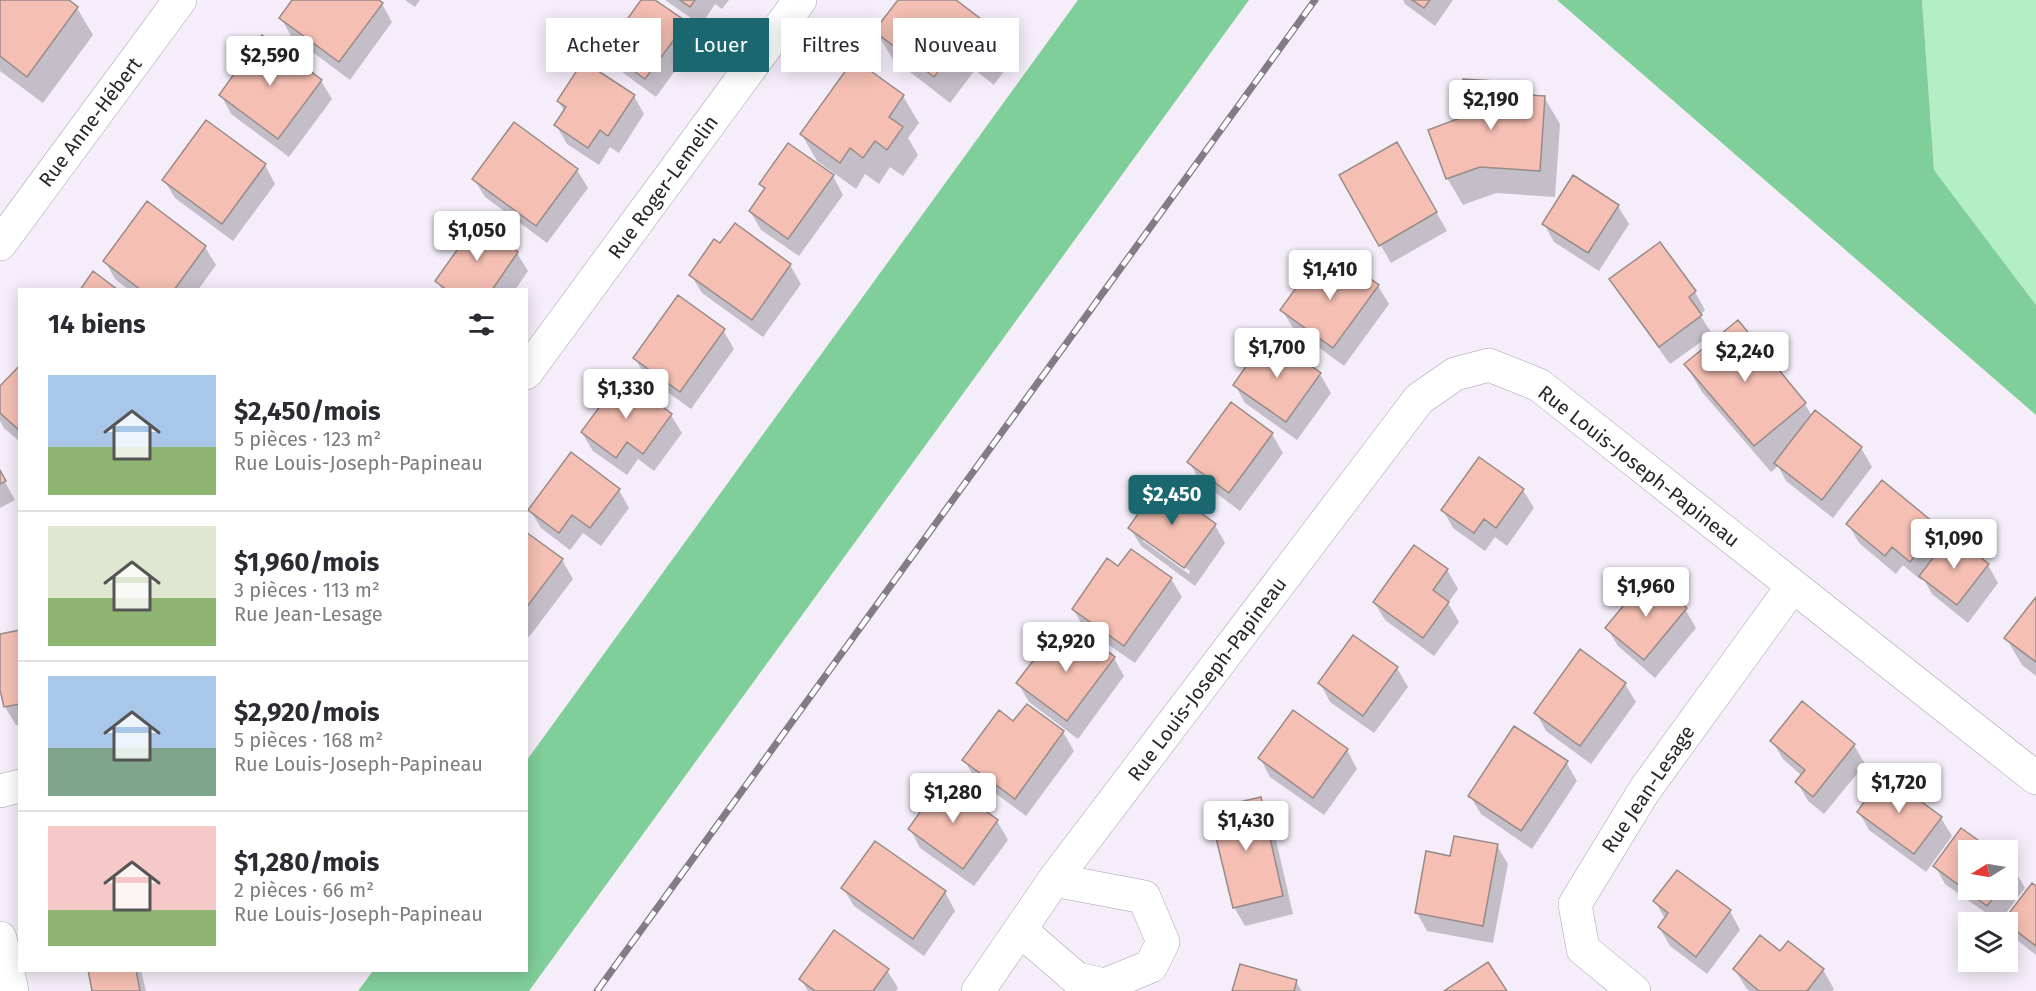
<!DOCTYPE html>
<html lang="fr">
<head>
<meta charset="utf-8">
<style>
	body { margin:0; font-family:"Fira Sans",sans-serif; background:#f7f7f7; color:#2b2b33; height:100vh; display:flex; flex-direction:column; font-size:22px; white-space:nowrap }
	* { box-sizing:border-box; margin:0 }
	p { font-size:20px; color:#7c7c81 }
	.icon { flex:none; width:33px; height:33px; fill:none; stroke:currentColor; stroke-width:2; stroke-linecap:round; stroke-linejoin:round }
	.map { position:relative; flex:1; overflow:hidden }
	.sheet { position:absolute; left:18px; top:288px; width:510px; height:684px; display:flex; flex-direction:column; background:#fff; border-radius:0px; box-shadow:0 3px 15px #0003 }
	.sheet>* { flex:none }
	.hud { position:absolute; left:546px; top:18px; width:570px; height:54px; display:flex; gap:12px }
	.needle { width:39px; rotate:259deg }
	.controls { position:absolute; left:1958px; top:840px; display:grid; gap:12px }
	.controls a { display:grid; place-items:center; width:60px; height:60px; border-radius:0px; background:#fff; box-shadow:0 3px 15px #0003; font-size:30px }
	.price { position:absolute; translate:-50% -51px; padding:0 14px; border-radius:6px; background:#fff; color:#222; font-size:20px; line-height:39px; filter:drop-shadow(0 2px 3px #0008) }
	.price::after { content:''; position:absolute; left:50%; top:36px; width:18px; height:14px; margin-left:-9px; background:inherit; clip-path:polygon(0 0,100% 0,50% 100%) }
	.price.current { background:#1a676f; color:#fff }
	ul { padding:0; list-style:none }
	li { display:flex; align-items:center; gap:18px; height:150px; padding:0 30px }
	li+li { border-top:2px solid #e1e1e2 }
	li span { display:grid; place-items:center; flex:none; width:168px; height:120px; border-radius:0px; color:#555 }
	li>.icon { margin-inline-start:auto }
	span .icon { width:72px; height:72px; fill:#fffc; stroke-width:1 }
	li b { font-size:26px }
	h2 { display:flex; justify-content:space-between; align-items:center; height:72px; padding:0 30px; font-size:26px }
	.tag { padding:0 21px; border-radius:0px; background:#fff; box-shadow:0 3px 15px #0003; font-size:21px; line-height:54px }
	.tag.current { background:#1a676f; color:#fff }
	.map>svg:first-child { display:block }
	.green { fill:#b3efc5 }
	.forest { fill:#80ce99 }
	.shadow { fill:#0003; fill-rule:evenodd }
	.building { fill:#f5bfb3; stroke:#988b88; stroke-width:1.5 }
	.lines { fill:none; stroke-linecap:round; stroke-linejoin:round }
	.minor-casing { stroke:#a6a0ab; stroke-width:34 }
	.minor { stroke:#fff; stroke-width:33 }
	.rail-casing { stroke:#827d85; stroke-width:7 }
	.rail { stroke:#fefefe; stroke-width:4.5; stroke-dasharray:14; stroke-linecap:butt }
	.labels { text-anchor:middle; stroke-width:4.5; stroke-linejoin:round; paint-order:stroke }
	.street-label { font-size:20px; fill:#29262b; stroke:#fefefe }
</style>
</head>
<body>
<div class="map">
<svg width="2036" height="991" viewBox="0 0 2036 991">
	<rect width="100%" height="100%" fill="#f5eefa"/>
	<!-- green -->
	<path class="green" d="M1922,0H2036V305L1934,170Z"/>
	<!-- forest -->
	<path class="forest" d="M1078,0H1249L529,991H358L373,971L526,970L527,760Z
		M1557,0H1922L1934,170L2036,305V415Z"/>
	<!-- shadow -->
	<path class="shadow" d="M0,0H66L77,8L93,35L43,103L0,71Z
		M294,0H377L382,4L392,22L350,80L291,36L281,18Z
		M405,0H420L415,7Z
		M643,0H653L685,23L696,42L656,97L618,69L607,50Z
		M665,0H729L722,9L715,4L701,25Z
		M899,0H954L997,33L1012,60L994,85L975,70L950,103L892,58L876,31Z
		M1403,0H1453L1435,26L1405,4Z
		M321,81L332,99L289,157L231,114L221,95Z
		M1494,82L1501,94L1544,97L1560,124L1555,197L1496,193L1463,205L1447,178L1461,119Z
		M634,96L644,114L619,153L610,147L599,165L567,144L556,125L565,112L558,101Z
		M903,96L919,123L908,138L918,155L903,176L890,167L879,184L865,174L856,189L817,161L802,135Z
		M1397,144L1447,231L1391,263L1341,176Z
		M265,165L275,184L233,241L175,198L164,180Z
		M577,170L588,188L547,243L485,197L474,179Z
		M833,176L843,195L799,256L761,230L750,211L765,191L761,184Z
		M1618,206L1629,224L1599,271L1554,242L1544,224Z
		M205,247L216,265L198,290H129L115,279L105,261Z
		M517,253L528,271L515,290H442L437,281Z
		M790,265L801,284L763,337L702,293L691,275Z
		M1334,278L1378,286L1389,304L1344,366L1293,328L1282,310Z
		M1611,280L1695,292L1705,310L1700,315L1712,334L1670,364L1622,298Z
		M1738,322L1805,404L1812,416L1815,412L1861,448L1872,467L1833,518L1786,481L1778,466L1771,472L1702,392L1686,365Z
		M723,330L734,349L691,409L645,376L635,358Z
		M20,367V442L4,428L0,421V389Z
		M1320,374L1331,393L1297,440L1245,403L1235,385Z
		M671,415L682,433L654,471L638,459L627,475L593,451L582,433Z
		M1272,434L1283,453L1240,511L1200,481L1189,462Z
		M0,473L15,500L0,508Z
		M619,490L629,508L601,546L583,533L570,550L541,528L530,510Z
		M1523,490L1534,508L1507,546L1495,537L1485,551L1453,528L1443,510Z
		M1848,524L1938,528L1946,543L1988,565L1998,583L1968,623L1932,594L1923,578L1921,580L1903,565L1896,574L1859,543Z
		M1215,525L1225,543L1195,586L1141,546L1130,528ZM1143,537L1190,571L1189,574L1143,541Z
		M526,534L562,560L573,579L529,637L526,635Z
		M1414,547L1447,570L1458,589L1448,603L1459,622L1434,656L1385,620L1374,602Z
		M1119,569L1171,579L1182,597L1135,663L1084,628L1073,609Z
		M2036,600V676L2022,665L2006,638Z
		M1685,609L1696,628L1655,678L1618,646L1607,628Z
		M20,631V725H16L5,707L0,683V636Z
		M1067,648L1114,658L1124,676L1078,739L1029,702L1018,683Z
		M1397,668L1408,687L1374,733L1330,702L1320,683Z
		M1625,684L1636,702L1591,764L1546,731L1536,713Z
		M1802,703L1854,745L1865,764L1824,814L1808,801L1797,782L1802,776L1783,759L1772,741Z
		M1014,724L1063,732L1074,751L1026,816L975,778L964,760Z
		M1347,750L1357,769L1324,815L1270,777L1260,758Z
		M1566,762L1577,781L1532,849L1481,814L1470,796Z
		M1260,799L1271,818L1293,914L1245,926L1234,907Z
		M1859,812L1941,818L1952,836L1926,872L1869,830Z
		M997,821L1008,840L974,886L920,848L910,829Z
		M1961,830L1989,850H1968V890H2007V864L2014,869L2025,888L1999,922L1945,884L1935,866Z
		M1497,846L1508,864L1493,943L1427,931L1417,913L1451,857Z
		M843,888L945,892L955,911L924,956L854,906Z
		M2036,888V955L2016,939L2007,924Z
		M1655,901L1730,911L1740,930L1707,974L1670,946L1659,927L1665,919Z
		M1789,943L1823,970L1834,989L1832,991H1749L1746,988L1735,970L1780,954Z
		M89,970H141L146,991H94Z
		M887,970L898,988L896,991H808L801,979Z
		M1296,982L1302,991H1234Z"/>
	<!-- building -->
	<path class="building" d="M0,0H69L78,7L27,77L0,56Z
		M292,0H379L383,3L339,62L279,18Z
		M641,0H655L687,22L645,79L605,50Z
		M680,0H695L690,7Z
		M898,0H956L998,32L978,59L959,44L934,77L874,31Z
		M1412,0H1430L1424,8Z
		M262,35L322,80L278,139L219,95Z
		M854,59L904,95L889,117L903,127L887,150L875,141L863,158L850,148L840,163L800,134Z
		M583,61L635,95L608,136L600,130L588,148L554,125L566,107L557,101Z
		M1463,79L1495,81L1499,93L1545,96L1540,171L1480,167L1446,179L1428,130L1460,118Z
		M206,120L266,164L222,224L162,180Z
		M514,122L578,169L536,226L472,179Z
		M1397,142L1437,212L1379,246L1339,175Z
		M788,143L834,175L788,239L749,211L765,188L759,184Z
		M1573,175L1619,205L1588,253L1542,224Z
		M147,201L206,246L174,290H141L103,261Z
		M477,222L518,252L492,290H447L435,281Z
		M735,223L791,264L752,320L689,275L714,239L720,243Z
		M1660,242L1696,291L1689,297L1702,315L1659,347L1609,279Z
		M1345,260L1379,285L1333,348L1280,310L1315,262L1333,276Z
		M93,271L118,290H80Z
		M678,295L725,329L680,392L633,358Z
		M1738,320L1806,403L1754,446L1684,364Z
		M1268,335L1321,373L1286,422L1233,385Z
		M20,365V431L0,413V386Z
		M622,376L672,414L643,454L627,442L616,458L581,432Z
		M1231,402L1273,433L1229,493L1187,462Z
		M1815,410L1862,447L1822,500L1774,463Z
		M571,452L620,489L590,528L572,515L559,533L528,510Z
		M1479,457L1524,489L1496,528L1484,519L1474,533L1441,510Z
		M0,470L6,481L0,484Z
		M1882,480L1939,527L1910,562L1892,547L1885,556L1846,524Z
		M1160,483L1216,524L1184,568L1128,528Z
		M526,532L563,559L526,608Z
		M1951,535L1989,564L1957,605L1919,576Z
		M1414,545L1448,569L1433,590L1449,602L1423,638L1373,602Z
		M1131,549L1172,578L1124,646L1072,609L1107,558L1118,566Z
		M1648,576L1687,608L1644,660L1605,628Z
		M2036,597V662L2004,638Z
		M20,630V704L4,707L0,690V634Z
		M1079,630L1115,657L1067,721L1016,683L1053,635L1067,646Z
		M1353,635L1398,667L1363,716L1318,683Z
		M1580,649L1626,683L1580,746L1534,713Z
		M1802,701L1855,744L1813,797L1795,782L1805,770L1770,741Z
		M1027,704L1064,731L1015,799L962,760L999,710L1013,721Z
		M1293,710L1348,749L1313,798L1258,758Z
		M1514,726L1568,761L1521,831L1468,796Z
		M1884,774L1942,817L1914,854L1857,812Z
		M943,780L998,820L963,869L908,829Z
		M1261,797L1283,896L1233,908L1209,809Z
		M1961,828L1992,850H1968V890H1999L1987,906L1933,866Z
		M1454,836L1498,844L1483,926L1415,913L1426,851L1450,856Z
		M875,841L946,891L913,939L841,888Z
		M2007,862L2015,868L2007,879Z
		M1677,870L1731,910L1696,957L1658,927L1668,913L1653,901Z
		M2032,883L2036,886V946L2003,921Z
		M834,930L889,969L873,991H815L799,979Z
		M1760,935L1780,951L1788,941L1824,969L1807,991H1759L1733,969Z
		M1488,962L1507,991H1444Z
		M1240,964L1297,980L1294,991H1232Z
		M88,970H136L140,991H92Z"/>
	<g class="lines">
		<defs>
			<path id="minor" d="M0,244L180,0
				M526,373L800,0
				M0,791L20,786
				M1020,930L1077,979L1105,985L1151,966L1163,942L1144,897L1054,880
				M0,938L12,991
				M978,991L1054,880L1419,399L1455,374L1489,365L1539,385L2036,778
				M1634,991L1583,949L1575,904L1644,791L1792,587"/>
		</defs>
		<!-- minor casing -->
		<use href="#minor" class="minor-casing"/>
		<!-- minor -->
		<use href="#minor" class="minor"/>
		<defs>
			<path id="rail" d="M597,991L1315,0"/>
		</defs>
		<!-- rail casing -->
		<use href="#rail" class="rail-casing"/>
		<!-- rail -->
		<use href="#rail" class="rail"/>
	</g>
	<g class="labels">
		<!-- street labels -->
		<g class="street-label">
			<text transform="translate(90 122) rotate(-53)" y="7">Rue Anne-Hébert</text>
			<text transform="translate(663 187) rotate(-54)" y="7">Rue Roger-Lemelin</text>
			<text transform="translate(1639 466) rotate(38)" y="7">Rue Louis-Joseph-Papineau</text>
			<text transform="translate(1207 679) rotate(-53)" y="7">Rue Louis-Joseph-Papineau</text>
			<text transform="translate(1648 789) rotate(-56)" y="7">Rue Jean-Lesage</text>
		</g>
	</g>
</svg>
<div class="controls">
<a><svg class="needle" viewBox="-14 -14 28 28"><path d="M0-13l5 13h-10z" fill="#e53935"/><path d="M0 13l5-13h-10z" fill="#7c7c81"/></svg></a>
<a><svg class="icon" aria-label="layers" viewBox="0 0 24 24"><path d="M12 4l9 5-9 5-9-5zM3 14l9 5 9-5"/></svg></a>
</div>
<b class="price" style="left:270px;top:87px">$2,590</b>
<b class="price" style="left:1491px;top:131px">$2,190</b>
<b class="price" style="left:477px;top:262px">$1,050</b>
<b class="price" style="left:1330px;top:301px">$1,410</b>
<b class="price" style="left:1277px;top:379px">$1,700</b>
<b class="price" style="left:1745px;top:383px">$2,240</b>
<b class="price" style="left:626px;top:420px">$1,330</b>
<b class="price current" style="left:1172px;top:526px">$2,450</b>
<b class="price" style="left:1954px;top:570px">$1,090</b>
<b class="price" style="left:1646px;top:618px">$1,960</b>
<b class="price" style="left:1066px;top:673px">$2,920</b>
<b class="price" style="left:1899px;top:814px">$1,720</b>
<b class="price" style="left:953px;top:824px">$1,280</b>
<b class="price" style="left:1246px;top:852px">$1,430</b>
<div class="hud">
<a class="tag">Acheter</a>
<a class="tag current">Louer</a>
<a class="tag">Filtres</a>
<a class="tag">Nouveau</a>
</div>
<section class="sheet">
<h2>14 biens<svg class="icon" aria-label="filters" viewBox="0 0 24 24"><path d="M4 7h16M4 17h16"/><circle cx="9" cy="7" r="2"/><circle cx="15" cy="17" r="2"/></svg></h2>
<ul>
<li><span style="background:linear-gradient(#a9c7e8 60%,#8fb573 0)"><svg class="icon" aria-label="home" viewBox="0 0 24 24"><path d="M3 11l9-7 9 7M6 9v11h12V9"/></svg></span><div><b>$2,450/mois</b><p>5 pièces · 123 m²</p><p>Rue Louis-Joseph-Papineau</p></div></li>
<li><span style="background:linear-gradient(#dfe7d0 60%,#8fb573 0)"><svg class="icon" aria-label="home" viewBox="0 0 24 24"><path d="M3 11l9-7 9 7M6 9v11h12V9"/></svg></span><div><b>$1,960/mois</b><p>3 pièces · 113 m²</p><p>Rue Jean-Lesage</p></div></li>
<li><span style="background:linear-gradient(#a9c7e8 60%,#7fa58c 0)"><svg class="icon" aria-label="home" viewBox="0 0 24 24"><path d="M3 11l9-7 9 7M6 9v11h12V9"/></svg></span><div><b>$2,920/mois</b><p>5 pièces · 168 m²</p><p>Rue Louis-Joseph-Papineau</p></div></li>
<li><span style="background:linear-gradient(#f6c9c9 70%,#8fb573 0)"><svg class="icon" aria-label="home" viewBox="0 0 24 24"><path d="M3 11l9-7 9 7M6 9v11h12V9"/></svg></span><div><b>$1,280/mois</b><p>2 pièces · 66 m²</p><p>Rue Louis-Joseph-Papineau</p></div></li>
</ul>
</section>
</div>
</body>
</html>
